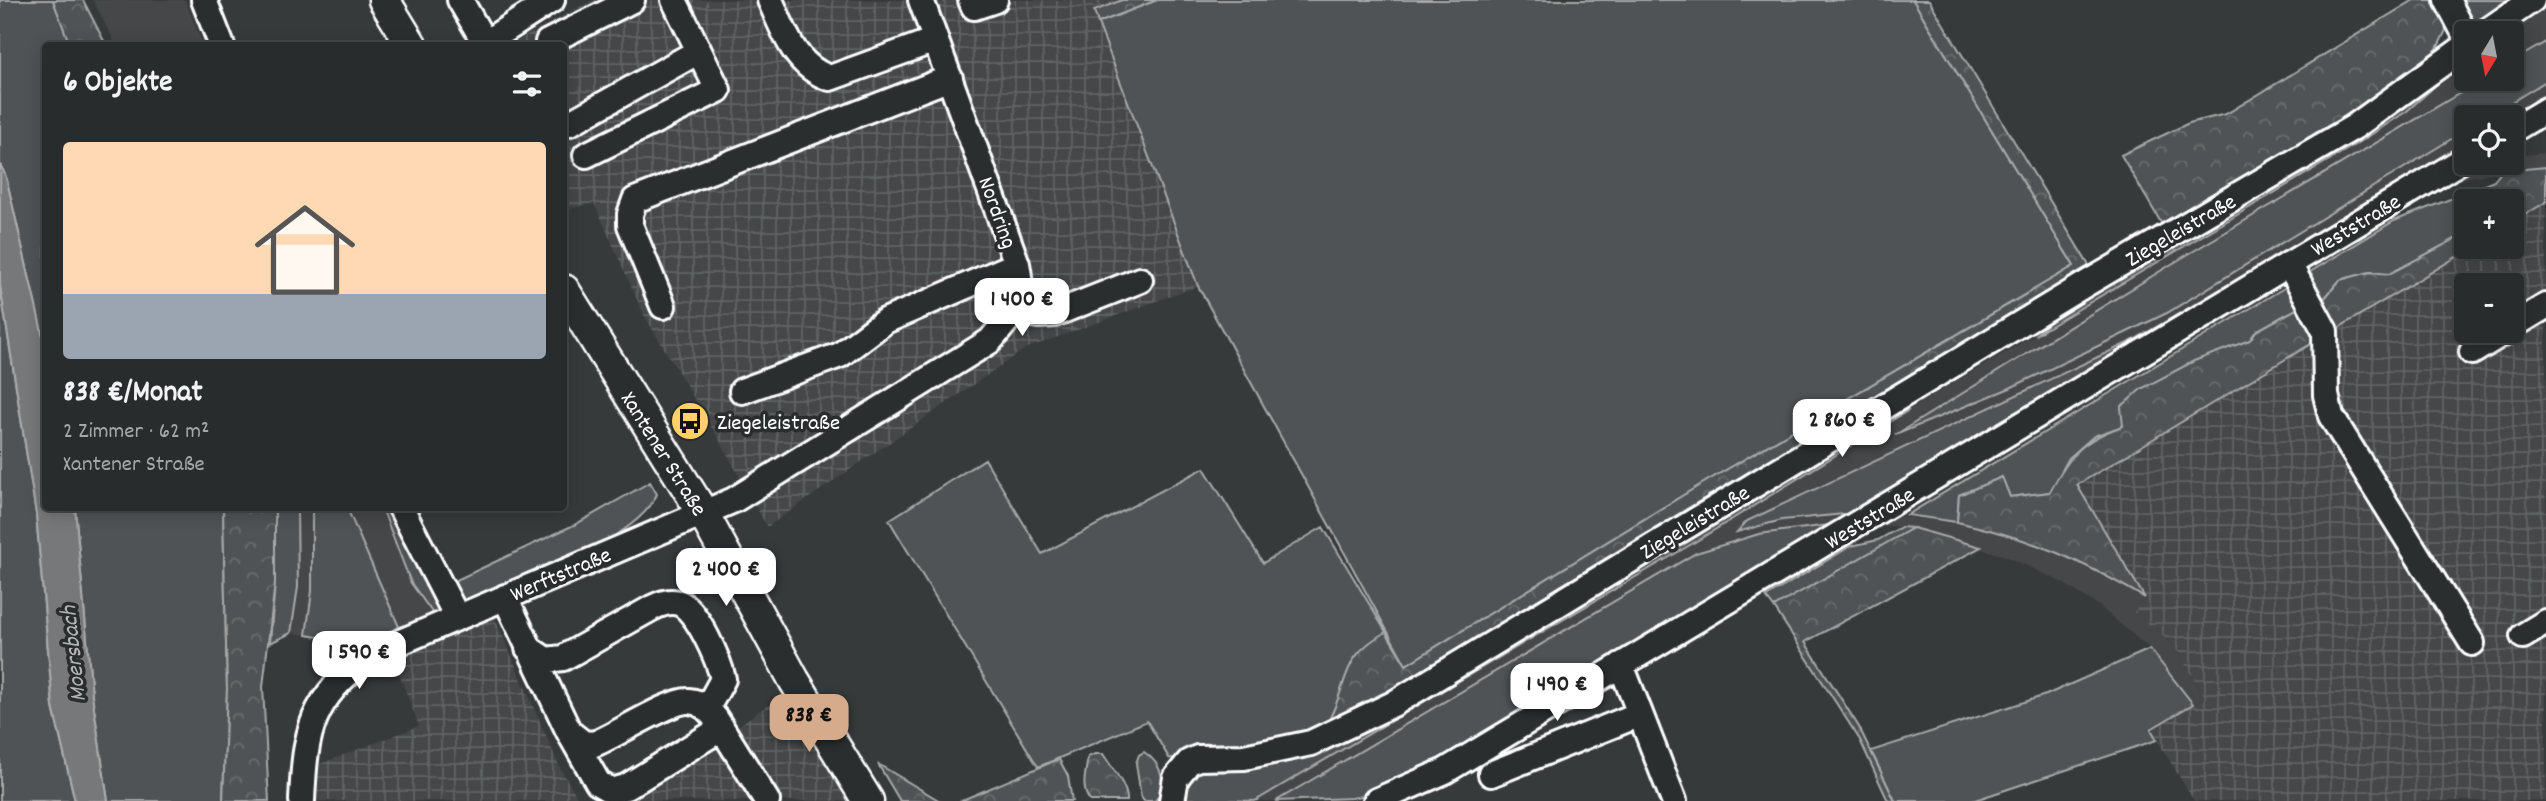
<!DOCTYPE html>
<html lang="de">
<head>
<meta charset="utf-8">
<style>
	body { margin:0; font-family:Dekko,sans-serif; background:#353838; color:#f1f3f6; height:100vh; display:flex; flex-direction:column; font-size:26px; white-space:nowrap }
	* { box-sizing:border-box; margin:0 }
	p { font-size:23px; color:#a5a7a9 }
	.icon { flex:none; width:38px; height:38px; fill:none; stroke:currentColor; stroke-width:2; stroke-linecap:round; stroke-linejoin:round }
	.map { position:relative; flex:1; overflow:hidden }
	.details { position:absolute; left:42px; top:42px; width:525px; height:469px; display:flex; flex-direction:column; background:#292c2c; border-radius:7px; box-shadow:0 4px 18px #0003,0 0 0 2px #454848 }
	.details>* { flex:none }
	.needle { width:46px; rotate:190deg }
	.controls { position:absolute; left:2454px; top:21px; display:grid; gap:14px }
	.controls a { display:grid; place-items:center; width:70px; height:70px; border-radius:7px; background:#292c2c; box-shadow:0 4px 18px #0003,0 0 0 2px #454848; font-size:35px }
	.price { position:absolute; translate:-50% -60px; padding:0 16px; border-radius:14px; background:#fff; color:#222; font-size:23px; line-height:46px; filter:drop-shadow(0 2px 4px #0008) }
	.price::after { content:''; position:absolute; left:50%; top:42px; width:21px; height:16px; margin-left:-10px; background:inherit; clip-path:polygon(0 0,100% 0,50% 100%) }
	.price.on { background:#d6ab8b; color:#111 }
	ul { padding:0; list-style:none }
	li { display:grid; align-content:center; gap:14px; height:371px; padding:0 21px }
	li span { display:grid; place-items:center; height:217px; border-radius:7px; color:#555 }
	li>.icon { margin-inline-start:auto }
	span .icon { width:126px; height:126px; fill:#fffc; stroke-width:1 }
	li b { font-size:30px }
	h2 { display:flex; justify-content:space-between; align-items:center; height:84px; padding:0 21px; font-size:30px }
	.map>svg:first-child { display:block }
	.built { fill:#444748 }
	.industrial { fill:url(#industrial-grid); fill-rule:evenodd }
	.grass { fill:#505354; stroke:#a8a9aa; stroke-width:2 }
	.forest { fill:url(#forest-crowns); stroke:#a8a9aa; stroke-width:2 }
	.water { fill:#767879; stroke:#adaeaf; stroke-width:2 }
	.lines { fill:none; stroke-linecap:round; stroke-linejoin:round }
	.minor-casing { stroke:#fff; stroke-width:30 }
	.major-casing { stroke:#fff; stroke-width:35 }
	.minor { stroke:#2a2d2e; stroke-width:24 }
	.major { stroke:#2a2d2e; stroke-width:30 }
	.labels { text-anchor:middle; stroke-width:7; stroke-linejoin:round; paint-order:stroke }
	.street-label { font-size:23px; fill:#fff; stroke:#2a2d2e }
	.poi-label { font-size:23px; fill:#fff; stroke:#2a2d2e; text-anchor:start }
	.water-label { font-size:24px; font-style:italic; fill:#b4b5b5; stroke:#2a2d2e }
</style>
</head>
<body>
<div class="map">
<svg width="2546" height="801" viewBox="0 0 2546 801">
	<defs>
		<pattern id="industrial-grid" width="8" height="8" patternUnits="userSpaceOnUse" patternTransform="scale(1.75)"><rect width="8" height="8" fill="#444748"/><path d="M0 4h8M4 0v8" fill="none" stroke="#606363"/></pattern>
		<pattern id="forest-crowns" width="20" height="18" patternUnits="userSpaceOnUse" patternTransform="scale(1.75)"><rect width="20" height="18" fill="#505354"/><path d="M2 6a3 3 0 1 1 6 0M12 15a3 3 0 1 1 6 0" fill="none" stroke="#6a6d6e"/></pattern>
	</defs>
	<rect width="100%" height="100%" fill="#373a3b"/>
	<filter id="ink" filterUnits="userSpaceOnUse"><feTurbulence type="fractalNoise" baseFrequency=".0143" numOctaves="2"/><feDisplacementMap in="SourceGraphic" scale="14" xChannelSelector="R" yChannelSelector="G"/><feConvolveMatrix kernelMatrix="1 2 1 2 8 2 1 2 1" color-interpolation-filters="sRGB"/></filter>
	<g filter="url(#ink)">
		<!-- built -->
		<path class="built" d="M93,0H185L203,45H116Z
			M2546,8V42L2511,62V33H2507Z
			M2466,62V79H2484L2175,262L1900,432L2010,388L2167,313L2466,130V141L2391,187L2467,163H2511V156L2546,153V167L2502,171L2432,185L2340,220L2132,341L1747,521L1738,532L1782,520L1865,513L1957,522L2032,541L2069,555L2145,598L2135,612L2174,646L2205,697L2193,704L2150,649L2099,606L2061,582L2008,557L1913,528L1865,524L1803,527L1729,541L1696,553L1276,801H1255L1690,545L1886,423L2363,141L2407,111Z
			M2546,81V94L2506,117H2487Z
			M297,508H312V591L306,635L291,633L298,587Z
			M347,508H382L411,583L434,615L400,629Z"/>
		<!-- industrial -->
		<path class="industrial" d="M593,0H1122L1094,12L1198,286L1025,349L767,527L724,448L644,315L594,203L564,210V46H507Z
			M2546,202V801H2194L2151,730L2205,697L2174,646L2134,612L2145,598L2077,485L2473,247H2511V223ZM2466,285H2511V331H2466Z
			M495,618L561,770L580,801H311L312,767L419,726L392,655Z
			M787,692L853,801H615L717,740Z"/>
		<!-- grass -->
		<path class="grass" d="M0,0H53L70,45L46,46L45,345L6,177L0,164Z
			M1157,0H1913L2074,266L1690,491L1406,665L1198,286L1098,23Z
			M2453,0H2512L2470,29Z
			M2546,42V81L2487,117H2466V130L2167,313L2010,388L1895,435L2175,262L2484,79H2511V62Z
			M2453,70L2407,111L2363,140L2035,335L2061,313L2384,120Z
			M2468,192L2459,237L2389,275L2370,272L2340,280L2324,299L2310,272L2394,221Z
			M0,285L36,514L53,707L75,801H0Z
			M2289,285L2302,306L2256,331L2250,340L2227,349L2123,426L2094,436L2069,458L2050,492L2010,497L2002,477L1959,495L1957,522L1907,515Z
			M2199,302L2203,307L1855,513L1782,520L1737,532L1747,521L2132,341Z
			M1909,410L1690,545L1255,801L1187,799L1185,781L1203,769L1264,765L1303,756L1874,426Z
			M985,459L1042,554L1204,468L1263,563L1323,527L1386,632C1341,657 1351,677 1330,718L1332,726L1319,733L1175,759L1169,758L1147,721L1038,767L889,520Z
			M650,482L657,494C637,543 513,582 465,602L458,600L448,584L576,524Z
			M75,508H223L227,689L223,801H108L92,695Z
			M275,508H297L298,587L291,633L270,643L275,582Z
			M312,508H347L400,629L365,645L306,635L312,591Z
			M382,508H393L441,608L434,615L411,583Z
			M1837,524L1430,770L1371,794L1352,798L1276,801L1696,553L1759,534Z
			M1901,527L1913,528L1774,607L1766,597L1851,546L1878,540Z
			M2150,649L2193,704L2151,729L2157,740L1972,801H1895L1871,751L2046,695Z"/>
		<!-- forest -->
		<path class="forest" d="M53,0H83L106,45H70Z
			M1122,0H1157L1098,23L1094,11Z
			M1913,0H1929L2091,269L1698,502L1332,726L1330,718C1350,677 1341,657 1386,632L1406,665L1690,491L2074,266Z
			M2414,0H2438L2445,11L2446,30L2433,57L2396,90L2163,226L2121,155L2189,123L2226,114Z
			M2546,167V202L2511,223V201H2466L2468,192L2494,181L2502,171Z
			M2466,203V247H2473L2338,328L2324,299L2340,280L2370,272L2389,274L2459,237Z
			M2302,306L2314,325V342L2077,485L2145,598C2081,560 2030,538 1957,522L1959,495L2002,477L2010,497L2050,492C2070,455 2081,440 2123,426L2121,407L2141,389L2194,361L2250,340L2256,331Z
			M223,508H275V582L263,687L269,801H223L227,689Z
			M1913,528L1981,547L1805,642L1859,727L1895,801H1888L1860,740L1774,607Z
			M1144,752C1162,764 1168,784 1155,801H1144L1141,797L1136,763L1139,755Z
			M1095,754H1103C1111,767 1128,786 1127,801H1090C1080,787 1086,773 1088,757Z
			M1059,759L1068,776L1072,801H960Z
			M878,764L940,801H900Z"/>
		<!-- water -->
		<path class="water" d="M0,164L6,177L45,345L46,508H75L92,695L108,801H75L53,707L36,514L0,285Z"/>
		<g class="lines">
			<defs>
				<path id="minor" d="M204,0L222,46
					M460,0L485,43L552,0
					M770,0C784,31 795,67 830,78L935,40
					M971,0L974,7L995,0
					M2447,0L2466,36
					M2484,33L2532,0
					M548,42L632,0
					M570,123L699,51
					M2511,131L2546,110
					M586,155L718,90L674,0
					M2289,264L2325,331L2326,395L2331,416L2472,643
					M663,306L630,225V214L635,200L950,78
					M1017,310L1039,315L1054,314L1140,280
					M2511,327L2546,306
					M2472,352L2506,331
					M742,391L840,355L885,321L1017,264
					M401,508L457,617
					M505,597L569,732L583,743L594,744C615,736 672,699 689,701C702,702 709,710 716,719L767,801
					M2523,636L2546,622
					M528,648L546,660L563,658L652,608C660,604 669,600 679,603C697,609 719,661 723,679L707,708
					M1621,665L1674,801
					M569,732L598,783L612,791L626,787L722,728
					M1491,774L1640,714
					M302,801C305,729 311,700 370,655L734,500L990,341C1015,311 1025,303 1017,264L921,0
					M1172,801L1176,778L1189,762L1198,758L1244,757L1311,743L1393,704L2084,285L2354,127L2466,46
					M1376,801L1445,771L2466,158"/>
				<path id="major" d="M384,0L412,46
					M564,290L703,513L794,680L868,801"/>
			</defs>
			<!-- minor casing -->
			<use href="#minor" class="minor-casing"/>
			<!-- major casing -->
			<use href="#major" class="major-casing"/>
			<!-- minor -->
			<use href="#minor" class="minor"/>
			<!-- major -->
			<use href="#major" class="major"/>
		</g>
	</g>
	<!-- icons -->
	<defs>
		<symbol id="bus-disc" viewBox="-11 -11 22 22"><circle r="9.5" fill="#ffd166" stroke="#2a2d2e"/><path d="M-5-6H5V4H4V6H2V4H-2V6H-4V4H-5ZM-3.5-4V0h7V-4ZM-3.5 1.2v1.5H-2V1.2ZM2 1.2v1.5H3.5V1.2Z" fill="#111"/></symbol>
	</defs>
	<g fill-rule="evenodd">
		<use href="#bus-disc" x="668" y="399" width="44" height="44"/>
	</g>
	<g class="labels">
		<!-- street labels -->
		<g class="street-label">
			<text transform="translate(999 212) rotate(70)" y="8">Nordring</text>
			<text transform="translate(2355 224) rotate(-31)" y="8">Weststraße</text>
			<text transform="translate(2180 229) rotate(-30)" y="8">Ziegeleistraße</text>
			<text transform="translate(665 453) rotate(58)" y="8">Xantener Straße</text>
			<text transform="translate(1869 517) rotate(-31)" y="8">Weststraße</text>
			<text transform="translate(1694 521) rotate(-31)" y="8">Ziegeleistraße</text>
			<text transform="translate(560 573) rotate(-23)" y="8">Werftstraße</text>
		</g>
		<!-- poi labels -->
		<g class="poi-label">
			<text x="717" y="429">Ziegeleistraße</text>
		</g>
		<!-- water labels -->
		<g class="water-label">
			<text transform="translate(72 654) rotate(-96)" y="8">Moersbach</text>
		</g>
	</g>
</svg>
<div class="controls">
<a><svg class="needle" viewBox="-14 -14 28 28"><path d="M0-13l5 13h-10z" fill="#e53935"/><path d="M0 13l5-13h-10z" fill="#a5a7a9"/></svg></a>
<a><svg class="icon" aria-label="locate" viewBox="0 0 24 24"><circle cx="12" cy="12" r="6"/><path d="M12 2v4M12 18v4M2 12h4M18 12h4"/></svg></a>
<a>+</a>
<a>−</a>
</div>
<b class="price" style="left:1022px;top:338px">1 400 €</b>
<b class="price" style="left:1842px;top:459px">2 860 €</b>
<b class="price" style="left:726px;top:608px">2 400 €</b>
<b class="price" style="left:359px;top:691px">1 590 €</b>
<b class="price" style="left:1557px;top:723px">1 490 €</b>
<b class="price on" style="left:809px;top:754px">838 €</b>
<section class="details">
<h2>6 Objekte<svg class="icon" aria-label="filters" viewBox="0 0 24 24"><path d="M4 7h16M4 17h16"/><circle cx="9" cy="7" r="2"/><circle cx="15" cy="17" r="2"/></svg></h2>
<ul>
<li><span style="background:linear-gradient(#ffd9b3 70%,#9aa5b1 0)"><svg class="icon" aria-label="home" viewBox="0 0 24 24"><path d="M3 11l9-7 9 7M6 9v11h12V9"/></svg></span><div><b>838 €/Monat</b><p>2 Zimmer · 62 m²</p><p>Xantener Straße</p></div></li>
</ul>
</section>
</div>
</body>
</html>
